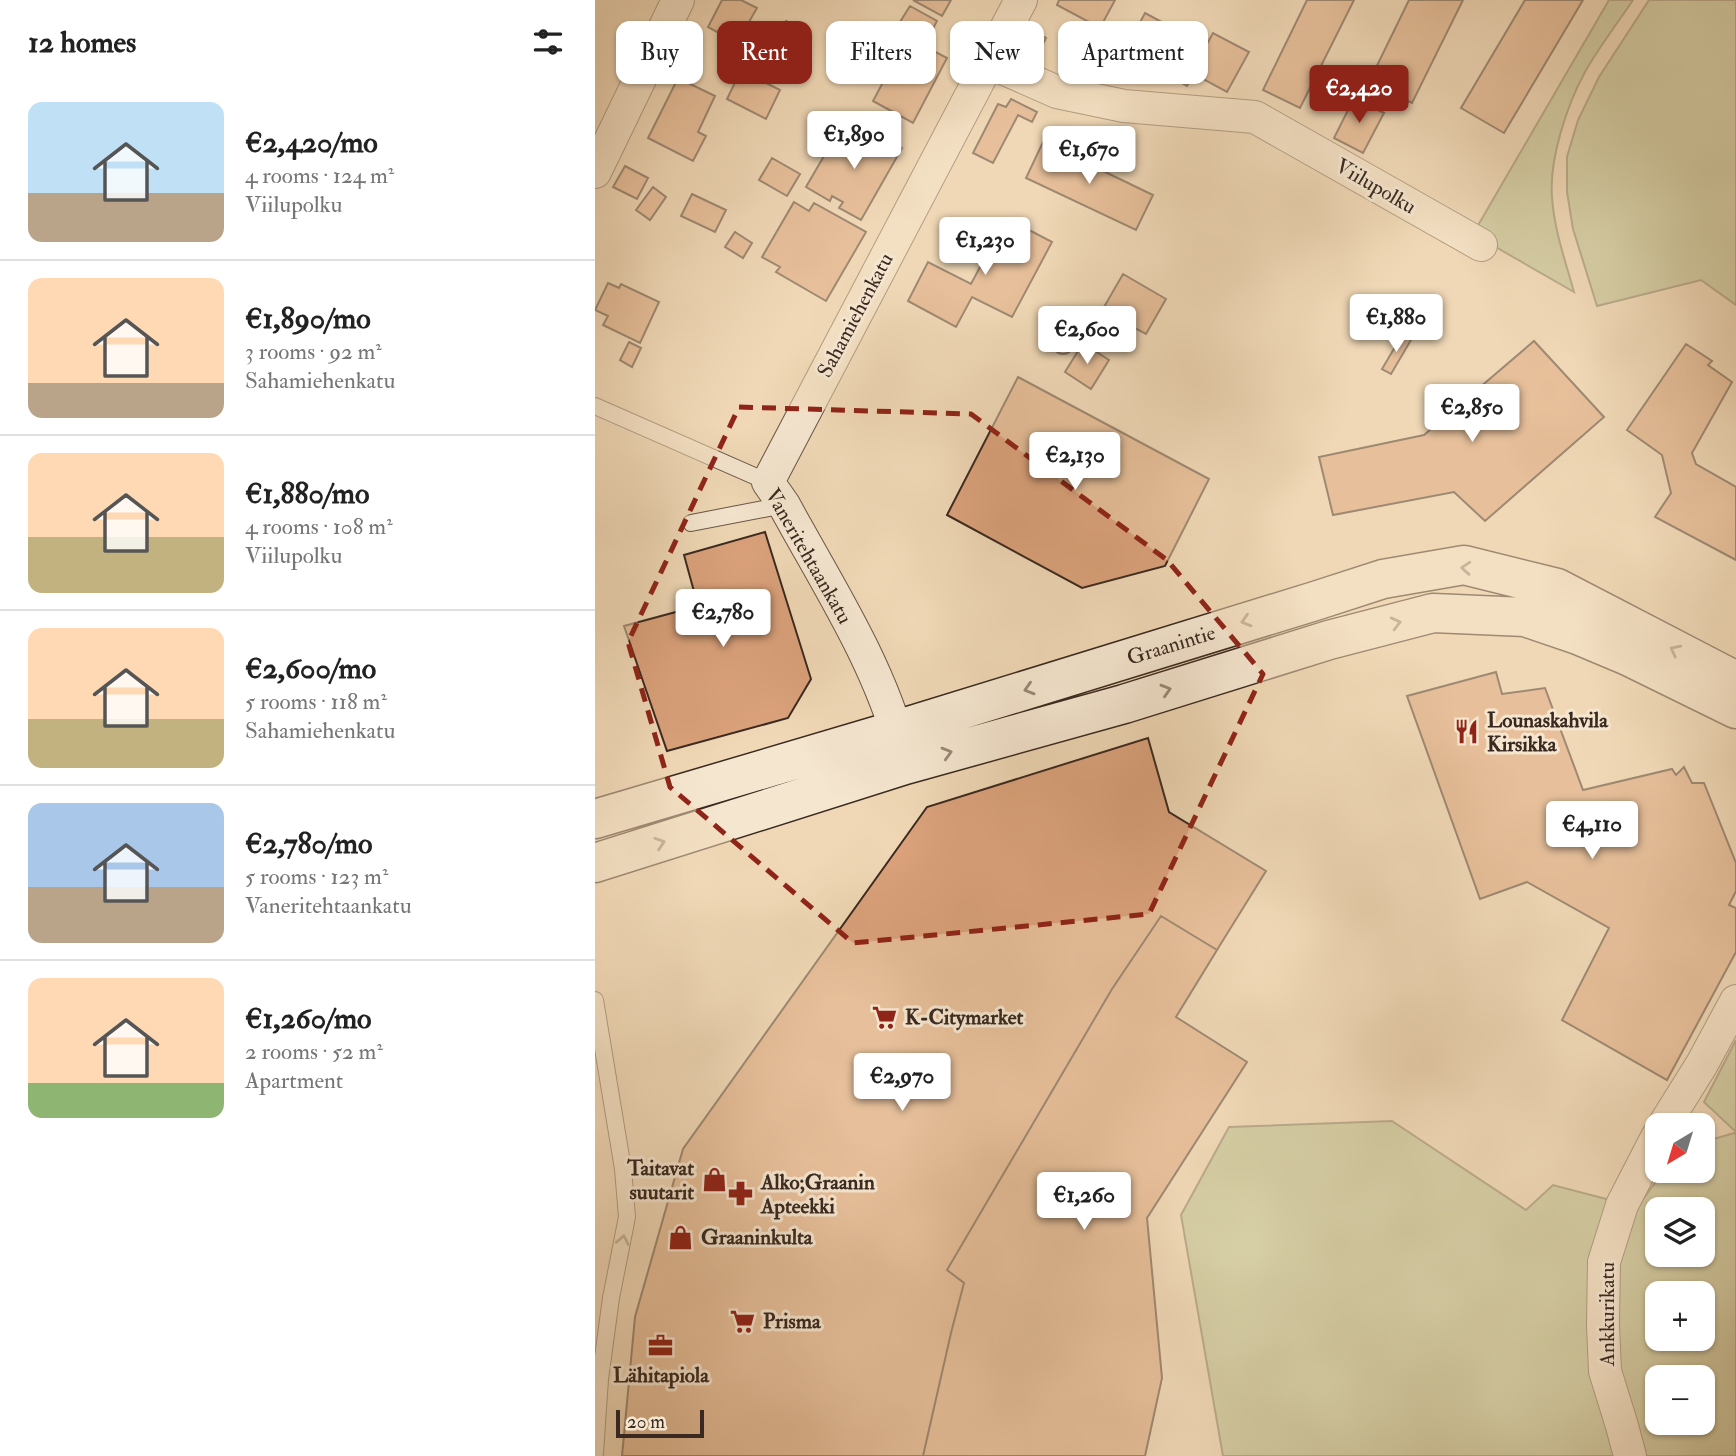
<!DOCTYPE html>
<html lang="en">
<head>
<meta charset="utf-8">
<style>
	body { margin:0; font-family:"IM FELL Double Pica",serif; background:#f6f6f6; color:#222; height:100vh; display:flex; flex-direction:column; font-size:26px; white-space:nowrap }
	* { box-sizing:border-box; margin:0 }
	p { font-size:23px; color:#767676 }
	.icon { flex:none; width:38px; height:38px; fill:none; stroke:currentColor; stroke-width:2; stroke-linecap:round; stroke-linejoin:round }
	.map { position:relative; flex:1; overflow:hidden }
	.sheet { display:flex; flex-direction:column; background:#fff; width:595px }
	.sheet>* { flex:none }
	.guide { position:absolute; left:21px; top:21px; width:665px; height:63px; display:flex; gap:14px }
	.needle { width:46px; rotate:218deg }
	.buttons { position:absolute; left:1050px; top:1113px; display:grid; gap:14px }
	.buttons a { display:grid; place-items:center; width:70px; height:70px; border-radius:14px; background:#fff; box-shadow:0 2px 5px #0004; font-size:35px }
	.scale { position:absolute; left:21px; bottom:18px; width:88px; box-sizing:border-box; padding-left:7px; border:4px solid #3a2920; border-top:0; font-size:19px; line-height:24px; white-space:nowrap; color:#3a2920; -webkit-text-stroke:5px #f5e6d0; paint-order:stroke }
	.price { position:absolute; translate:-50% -60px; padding:0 16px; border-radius:7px; background:#fff; color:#222; font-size:23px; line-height:46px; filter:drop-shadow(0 2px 4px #0008) }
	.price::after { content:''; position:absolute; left:50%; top:42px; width:21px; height:16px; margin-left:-10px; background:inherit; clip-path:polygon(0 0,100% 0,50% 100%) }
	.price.on { background:#8f2418; color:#fff }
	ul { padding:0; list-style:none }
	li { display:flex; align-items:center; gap:21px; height:175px; padding:0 28px }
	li+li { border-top:2px solid #e0e0e0 }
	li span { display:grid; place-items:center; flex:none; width:196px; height:140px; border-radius:14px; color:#555 }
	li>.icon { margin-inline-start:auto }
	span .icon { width:84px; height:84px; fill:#fffc; stroke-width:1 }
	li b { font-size:30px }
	h2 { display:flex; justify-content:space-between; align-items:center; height:84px; padding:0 28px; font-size:30px }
	.pill { padding:0 24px; border-radius:14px; background:#fff; box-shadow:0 2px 5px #0004; font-size:24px; line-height:63px }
	.pill.on { background:#8f2418; color:#fff }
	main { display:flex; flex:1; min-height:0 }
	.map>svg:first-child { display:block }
	.green { fill:#b5c091; stroke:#787458; stroke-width:2; fill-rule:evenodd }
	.building { fill:#dba27b; stroke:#3a2920; stroke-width:2 }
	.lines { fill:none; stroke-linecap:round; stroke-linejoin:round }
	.lane-casing { stroke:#685546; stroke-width:18 }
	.street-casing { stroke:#685546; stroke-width:34 }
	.secondary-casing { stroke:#3a2920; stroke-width:41 }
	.lane { stroke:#f5e6d0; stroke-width:16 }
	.street { stroke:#f5e6d0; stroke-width:32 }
	.secondary { stroke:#f5e6d0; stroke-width:38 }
	.oneway { stroke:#988878 }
	.marked { fill:none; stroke:#8f2418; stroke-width:5; stroke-dasharray:14 9; stroke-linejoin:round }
	.labels { text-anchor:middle; stroke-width:6; stroke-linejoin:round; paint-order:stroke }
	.street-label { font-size:21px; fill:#3a2920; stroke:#f5e6d0 }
	.poi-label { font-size:21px; font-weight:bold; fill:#3a2920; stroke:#f5e6d0; text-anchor:start }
</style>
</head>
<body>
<main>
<section class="sheet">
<h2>12 homes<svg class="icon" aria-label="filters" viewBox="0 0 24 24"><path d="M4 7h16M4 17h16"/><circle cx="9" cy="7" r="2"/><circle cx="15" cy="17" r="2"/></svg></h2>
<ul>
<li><span style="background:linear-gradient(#bfe0f5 65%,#b9a48a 0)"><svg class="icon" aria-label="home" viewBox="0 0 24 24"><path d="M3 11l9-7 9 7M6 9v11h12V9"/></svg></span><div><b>€2,420/mo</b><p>4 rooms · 124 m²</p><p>Viilupolku</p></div></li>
<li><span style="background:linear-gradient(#ffd9b3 75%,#b9a48a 0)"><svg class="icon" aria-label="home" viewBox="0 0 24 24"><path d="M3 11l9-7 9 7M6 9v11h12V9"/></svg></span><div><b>€1,890/mo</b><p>3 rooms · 92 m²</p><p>Sahamiehenkatu</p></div></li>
<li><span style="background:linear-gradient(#ffd9b3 60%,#c2b280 0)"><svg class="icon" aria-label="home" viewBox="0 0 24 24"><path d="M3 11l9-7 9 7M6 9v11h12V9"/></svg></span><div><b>€1,880/mo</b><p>4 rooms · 108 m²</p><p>Viilupolku</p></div></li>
<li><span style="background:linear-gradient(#ffd9b3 65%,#c2b280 0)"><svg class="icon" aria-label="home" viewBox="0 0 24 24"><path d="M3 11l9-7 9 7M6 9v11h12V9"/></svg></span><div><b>€2,600/mo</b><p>5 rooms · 118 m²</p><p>Sahamiehenkatu</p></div></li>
<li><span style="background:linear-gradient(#a9c7e8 60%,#b9a48a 0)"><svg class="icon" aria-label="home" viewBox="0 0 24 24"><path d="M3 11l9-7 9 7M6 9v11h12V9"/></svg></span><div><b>€2,780/mo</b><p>5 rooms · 123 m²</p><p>Vaneritehtaankatu</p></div></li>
<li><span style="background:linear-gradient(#ffd9b3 75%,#8fb573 0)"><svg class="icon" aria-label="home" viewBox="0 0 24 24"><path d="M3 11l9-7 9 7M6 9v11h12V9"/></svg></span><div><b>€1,260/mo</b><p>2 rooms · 52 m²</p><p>Apartment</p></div></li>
</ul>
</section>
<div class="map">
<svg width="1141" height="1456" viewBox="0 0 1141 1456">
	<rect width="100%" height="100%" fill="#f0d8b6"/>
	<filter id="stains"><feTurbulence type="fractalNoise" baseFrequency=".00286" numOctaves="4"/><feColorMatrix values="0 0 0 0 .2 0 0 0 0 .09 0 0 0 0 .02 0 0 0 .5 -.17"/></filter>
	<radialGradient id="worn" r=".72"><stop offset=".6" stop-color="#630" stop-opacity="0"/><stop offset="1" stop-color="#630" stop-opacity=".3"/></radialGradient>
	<!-- green -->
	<path class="green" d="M1014,0H1038C1022,24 1004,47 990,72C972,105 954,159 957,197C959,229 970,260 979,292L878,234Z
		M1054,0H1141V305L1106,280L1002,306L978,229L972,192V157L983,120L1004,77Z
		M1141,1040V1132L1109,1102Z
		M797,1121L931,1210L958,1185L1042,1207L1069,1171H1108V1142L1139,1133L1141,1134V1456H628L586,1215L634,1127ZM1062,1209H1108V1255H1062ZM1062,1293H1108V1339H1062ZM1062,1377H1108V1423H1062Z"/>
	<!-- building -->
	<path class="building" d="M127,0H146L162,8L142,43L113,27Z
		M318,0H356L347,16Z
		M464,0H520L505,28L462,5Z
		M712,0H759L705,108L668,90Z
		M814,0H868L817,103L774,82Z
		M930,0H988L909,133L866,108Z
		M315,6L342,21L333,38L305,22Z
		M550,13L611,46L618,33L654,52L632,92L599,74L592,86L529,52Z
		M191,21L212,32L194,67L173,57Z
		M432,28L451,38L446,48L427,37Z
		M312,37L352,58L318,123L278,101Z
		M146,70L185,90L171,119L132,99Z
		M83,78L120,96L103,132L111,136L98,161L53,138Z
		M759,98L789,113L768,153L739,138Z
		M416,99L442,112L437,122L423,115L398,163L378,153L403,104L411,107Z
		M247,125L271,138L268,143L275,148L283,134L307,148L266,220L244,208L248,202L237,196L235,201L211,187Z
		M448,142L558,195L541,230L431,178Z
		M177,158L205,174L192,196L164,180Z
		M30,166L53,178L42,199L18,187Z
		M58,187L71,197L55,220L41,210Z
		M97,194L131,210L120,232L86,216Z
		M199,202L214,211L219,203L271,232L231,301L181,272L185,267L167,257Z
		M411,218L457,242L417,317L377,297L361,327L313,301L333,262L376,284Z
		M140,232L157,243L148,258L130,247Z
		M528,274L571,299L551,334L536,326L529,337L501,321Z
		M13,283L24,288L26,284L64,302L45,343L8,325L13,316L0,310Z
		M457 343a11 11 0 1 1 22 0a11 11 0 1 1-22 0Z
		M807,335L816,340L796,374L787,369Z
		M939,341L1009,417L890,521L859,492L738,515L724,457L829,435Z
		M34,342L46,348L37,367L25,360Z
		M488,343L514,360L496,389L470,372Z
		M1091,344L1117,361L1113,365L1137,382L1097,453L1101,464L1141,487V560L1060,517L1076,493L1067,455L1032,430Z
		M423,377L614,479L570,566L487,588L352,515Z
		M170,532L216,679L193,718L72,751L29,626L103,606L89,555Z
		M901,672L907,694L950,688L988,790L1077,769L1081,775L1089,767L1097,783H1109L1141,863V891L1134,905L1141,908V952L1072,1080L967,1020L1014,928L932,882L885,899L812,696Z
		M553,738L574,812L671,871L622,950L566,916L517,989L352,1270L369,1283L356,1333L328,1456H27L40,1317L88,1149L332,807Z
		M566,916L622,950L581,1017L652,1062L552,1218L567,1378L550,1456H328L356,1333L369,1283L352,1270L517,989Z"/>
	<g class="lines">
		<defs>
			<path id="lane" d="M0,406L173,482
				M96,523L189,505
				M0,1000L28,1169L32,1217L16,1298L5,1379L0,1453"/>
			<path id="street" d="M394,62L462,92L529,106L660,117L886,245
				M0,172L83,0
				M307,751C284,663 232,584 189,505L173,482L426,0
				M1069,1125L1107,1064L1141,1001
				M1035,1456L1027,1426L1010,1371L1008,1325L1009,1262L1027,1205L1062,1137"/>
			<path id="secondary" d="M0,819L301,730L720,601L788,579L869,565L962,588L1141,681
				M0,863L310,765L529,704L734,640L838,613L930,617L983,635L1033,656L1141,709"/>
		</defs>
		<!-- lane casing -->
		<use href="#lane" class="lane-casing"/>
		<!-- street casing -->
		<use href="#street" class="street-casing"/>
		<!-- secondary casing -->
		<use href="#secondary" class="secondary-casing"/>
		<!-- lane -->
		<use href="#lane" class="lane"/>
		<!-- street -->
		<use href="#street" class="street"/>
		<!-- secondary -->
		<use href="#secondary" class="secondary"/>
	</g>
	<!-- one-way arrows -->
	<defs><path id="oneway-chevron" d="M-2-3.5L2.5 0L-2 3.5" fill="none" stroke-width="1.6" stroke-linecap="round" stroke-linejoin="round" transform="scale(1.75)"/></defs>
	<g class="oneway">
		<use href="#oneway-chevron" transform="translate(871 568) rotate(-176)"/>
		<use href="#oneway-chevron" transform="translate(651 621) rotate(163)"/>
		<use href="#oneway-chevron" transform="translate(801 623) rotate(-14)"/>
		<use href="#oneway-chevron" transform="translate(1080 650) rotate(-153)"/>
		<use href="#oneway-chevron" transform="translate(434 689) rotate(163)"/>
		<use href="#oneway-chevron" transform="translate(571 690) rotate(-17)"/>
		<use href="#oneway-chevron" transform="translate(352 753) rotate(-16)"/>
		<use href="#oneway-chevron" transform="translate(65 843) rotate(-18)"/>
		<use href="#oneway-chevron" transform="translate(28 1240) rotate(-79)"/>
	</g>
	<!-- marked area -->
	<path d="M0 0H1141V1456H0ZM144,407L376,414L572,560L668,674L554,914L258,943L75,787L33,642Z" fill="#f0d8b6" fill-opacity=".55" fill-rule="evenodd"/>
	<path class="marked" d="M144,407L376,414L572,560L668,674L554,914L258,943L75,787L33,642Z"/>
	<!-- icons -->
	<defs>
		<symbol id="restaurant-bare" viewBox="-9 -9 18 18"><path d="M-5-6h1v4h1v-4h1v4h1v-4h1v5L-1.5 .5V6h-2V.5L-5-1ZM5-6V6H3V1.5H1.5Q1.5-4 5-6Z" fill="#8f2418" stroke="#f5e6d0" stroke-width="2.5" paint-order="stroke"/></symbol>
		<symbol id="supermarket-bare" viewBox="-9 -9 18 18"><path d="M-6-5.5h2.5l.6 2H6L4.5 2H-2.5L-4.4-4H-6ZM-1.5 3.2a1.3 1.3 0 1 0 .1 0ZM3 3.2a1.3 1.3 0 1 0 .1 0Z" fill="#8f2418" stroke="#f5e6d0" stroke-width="2.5" paint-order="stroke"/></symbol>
		<symbol id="shop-bare" viewBox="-9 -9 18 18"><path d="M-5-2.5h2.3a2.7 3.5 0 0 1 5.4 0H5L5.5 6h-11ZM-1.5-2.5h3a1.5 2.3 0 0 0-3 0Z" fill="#8f2418" stroke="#f5e6d0" stroke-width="2.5" paint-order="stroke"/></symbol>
		<symbol id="pharmacy-bare" viewBox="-9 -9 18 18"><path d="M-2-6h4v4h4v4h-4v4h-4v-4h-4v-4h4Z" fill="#8f2418" stroke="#f5e6d0" stroke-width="2.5" paint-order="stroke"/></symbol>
		<symbol id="office-bare" viewBox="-9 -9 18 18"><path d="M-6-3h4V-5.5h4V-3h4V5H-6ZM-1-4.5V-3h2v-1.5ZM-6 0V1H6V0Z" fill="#8f2418" stroke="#f5e6d0" stroke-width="2.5" paint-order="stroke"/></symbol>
	</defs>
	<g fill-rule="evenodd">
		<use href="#restaurant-bare" x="854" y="714" width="35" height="35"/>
		<use href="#supermarket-bare" x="272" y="1000" width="35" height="35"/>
		<use href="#shop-bare" x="102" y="1162" width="35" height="35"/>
		<use href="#pharmacy-bare" x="128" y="1176" width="35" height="35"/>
		<use href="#shop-bare" x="68" y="1220" width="35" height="35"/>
		<use href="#supermarket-bare" x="130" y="1304" width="35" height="35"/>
		<use href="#office-bare" x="48" y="1328" width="35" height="35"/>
	</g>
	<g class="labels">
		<!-- street labels -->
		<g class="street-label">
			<text transform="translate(781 186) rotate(30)" y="7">Viilupolku</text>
			<text transform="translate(260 315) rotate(-62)" y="7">Sahamiehenkatu</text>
			<text transform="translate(214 556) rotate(60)" y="7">Vaneritehtaankatu</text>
			<text transform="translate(576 645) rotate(-17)" y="7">Graanintie</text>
			<text transform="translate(1012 1314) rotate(-90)" y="7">Ankkurikatu</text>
		</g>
		<!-- poi labels -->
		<g class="poi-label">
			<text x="892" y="727">Lounaskahvila<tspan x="892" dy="24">Kirsikka</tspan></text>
			<text x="310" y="1024">K-Citymarket</text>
			<text x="99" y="1175" text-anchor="end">Taitavat<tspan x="99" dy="24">suutarit</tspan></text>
			<text x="166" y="1189">Alko;Graanin<tspan x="166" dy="24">Apteekki</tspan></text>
			<text x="106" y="1244">Graaninkulta</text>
			<text x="168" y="1328">Prisma</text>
			<text x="66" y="1382" text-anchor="middle">Lähitapiola</text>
		</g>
	</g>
	<rect width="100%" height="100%" filter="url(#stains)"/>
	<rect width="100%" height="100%" fill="url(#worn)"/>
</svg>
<div class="buttons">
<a><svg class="needle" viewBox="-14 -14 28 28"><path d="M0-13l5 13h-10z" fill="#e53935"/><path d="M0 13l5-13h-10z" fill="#767676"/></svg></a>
<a><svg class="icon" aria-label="layers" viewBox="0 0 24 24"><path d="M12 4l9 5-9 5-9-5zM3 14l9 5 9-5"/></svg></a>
<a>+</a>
<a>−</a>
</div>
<div class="scale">20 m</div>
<b class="price on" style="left:764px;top:125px">€2,420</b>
<b class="price" style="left:259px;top:171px">€1,890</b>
<b class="price" style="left:494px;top:186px">€1,670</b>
<b class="price" style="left:390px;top:277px">€1,230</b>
<b class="price" style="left:801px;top:354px">€1,880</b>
<b class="price" style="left:492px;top:366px">€2,600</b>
<b class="price" style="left:877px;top:444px">€2,850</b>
<b class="price" style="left:480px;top:492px">€2,130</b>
<b class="price" style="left:128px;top:649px">€2,780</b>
<b class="price" style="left:997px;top:861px">€4,110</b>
<b class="price" style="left:307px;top:1113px">€2,970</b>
<b class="price" style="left:489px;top:1232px">€1,260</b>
<div class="guide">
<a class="pill">Buy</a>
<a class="pill on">Rent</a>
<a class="pill">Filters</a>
<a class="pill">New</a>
<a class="pill">Apartment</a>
</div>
</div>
</main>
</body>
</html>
